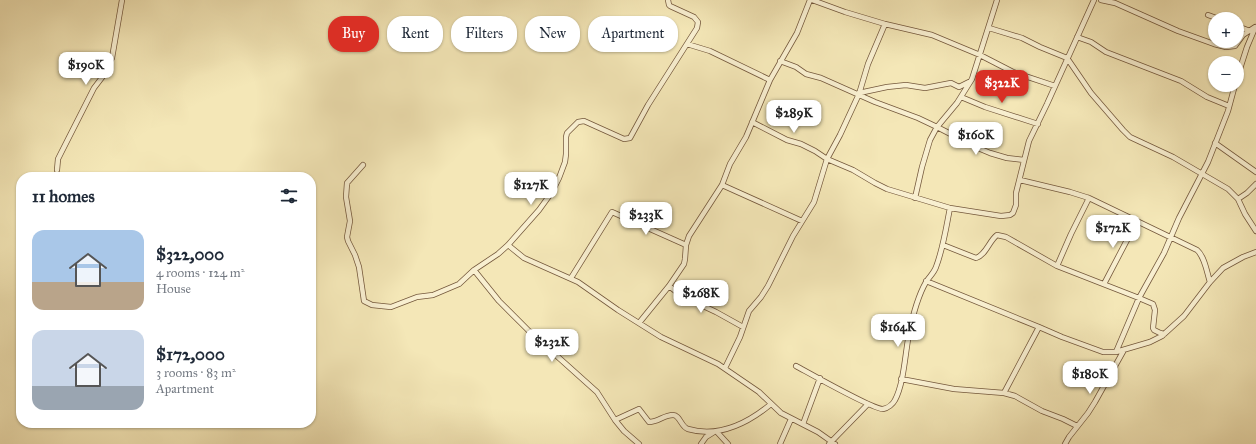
<!DOCTYPE html>
<html lang="en">
<head>
<meta charset="utf-8">
<style>
	body { margin:0; font-family:"IM FELL Great Primer",serif; background:#f6f6f7; color:#1f2937; height:100vh; display:flex; flex-direction:column; font-size:15px; white-space:nowrap }
	* { box-sizing:border-box; margin:0 }
	p { font-size:13px; color:#747a83 }
	.icon { flex:none; width:22px; height:22px; fill:none; stroke:currentColor; stroke-width:2; stroke-linecap:round; stroke-linejoin:round }
	.map { position:relative; flex:1; overflow:hidden }
	.details { position:absolute; left:16px; top:172px; width:300px; height:256px; display:flex; flex-direction:column; background:#fff; border-radius:16px; box-shadow:0 1px 3px #0004 }
	.details>* { flex:none }
	.guide { position:absolute; left:328px; top:16px; width:380px; height:36px; display:flex; gap:8px }
	.fabs { position:absolute; left:1208px; top:12px; display:grid; gap:8px }
	.fabs a { display:grid; place-items:center; width:36px; height:36px; border-radius:50%; background:#fff; box-shadow:0 1px 3px #0004; font-size:20px }
	.price { position:absolute; translate:-50% -34px; padding:0 9px; border-radius:8px; background:#fff; color:#222; font-size:13px; line-height:26px; filter:drop-shadow(0 1px 2px #0008) }
	.price::after { content:''; position:absolute; left:50%; top:24px; width:12px; height:9px; margin-left:-6px; background:inherit; clip-path:polygon(0 0,100% 0,50% 100%) }
	.price.active { background:#d93025; color:#fff }
	ul { padding:0; list-style:none }
	li { display:flex; align-items:center; gap:12px; height:100px; padding:0 16px }
	li span { display:grid; place-items:center; flex:none; width:112px; height:80px; border-radius:12px; color:#555 }
	li>.icon { margin-inline-start:auto }
	span .icon { width:48px; height:48px; fill:#fffc; stroke-width:1 }
	li b { font-size:17px }
	h2 { display:flex; justify-content:space-between; align-items:center; height:48px; padding:0 16px; font-size:17px }
	.pill { padding:0 14px; border-radius:16px; background:#fff; box-shadow:0 1px 3px #0004; font-size:14px; line-height:36px }
	.pill.active { background:#d93025; color:#fff }
	.map>svg:first-child { display:block }
	.lines { fill:none; stroke-linecap:round; stroke-linejoin:round }
	.minor-casing { stroke:#74583c; stroke-width:6 }
	.minor { stroke:#f8efd0; stroke-width:4.5 }
</style>
</head>
<body>
<div class="map">
<svg width="1256" height="444" viewBox="0 0 1256 444">
	<rect width="100%" height="100%" fill="#f4e7b7"/>
	<filter id="stains"><feTurbulence type="fractalNoise" baseFrequency=".005" numOctaves="4"/><feColorMatrix values="0 0 0 0 .2 0 0 0 0 .09 0 0 0 0 .02 0 0 0 .5 -.17"/></filter>
	<radialGradient id="worn" r=".72"><stop offset=".6" stop-color="#630" stop-opacity="0"/><stop offset="1" stop-color="#630" stop-opacity=".3"/></radialGradient>
	<g class="lines">
		<defs>
			<path id="minor" d="M812,0L845,12L885,24L932,35L980,55L1013,72L1055,86
				M1101,0L1115,3L1178,31L1214,44L1226,47L1235,46L1243,35L1255,27
				M1208,15L1219,19
				M1237,26L1250,31
				M989,28L1022,38L1040,47L1067,58L1091,93L1123,130L1130,137L1173,157L1228,189L1238,199L1245,214L1256,231
				M1077,37L1091,42L1106,52L1181,81L1207,97L1229,106
				M687,44L710,51L770,80
				M780,61L796,67L806,74L821,78L875,102L918,118L937,127L978,148L990,153L1007,158L1024,160
				M1237,78L1247,47L1255,28
				M859,93L887,87L906,85L925,88L951,83L959,87L969,82
				M961,97L985,107L1038,124
				M752,122L787,140L801,144L815,151L827,159L853,170L875,183L887,189L950,208L1001,216L1010,215L1013,213L1016,205V193L1029,141L1047,104L1094,0
				M1215,143L1256,172
				M363,165L347,183L346,197L350,221L347,237L348,241L355,255L359,267L364,301L372,305L391,307L417,297L433,295L459,284L474,270L498,254L508,245L539,210L552,192L559,178L565,162L566,154V137L567,133L578,122L584,121L624,139L630,138L648,105L697,28L698,22L694,17L670,6L669,5L668,0
				M57,170L58,159L61,153L94,88L107,71L108,64L112,58L122,0
				M1020,180L1070,192L1089,198L1197,250C1205,257 1207,273 1210,282
				M722,185L802,221
				M915,198L922,167L930,140L937,127L957,103L972,79L997,0
				M1238,199L1247,193L1256,184
				M508,245L524,258L578,282L618,310L661,337L718,364L759,392L781,413L818,432L835,444
				M943,245L976,258C986,255 989,241 997,235L1006,237L1057,266L1139,298L1153,304L1155,310L1153,328L1154,330L1160,333L1164,334
				M1057,266L1071,234L1089,198
				M474,270L499,301L529,331L597,392L615,420L624,431L639,444
				M571,278L612,212L686,245
				M926,281L1039,327L1062,337L1103,352H1116L1150,342L1162,336L1184,316L1210,282L1223,268L1243,257L1256,252
				M1104,284L1137,221
				M669,286L682,296L716,312L743,327
				M639,323L669,286L684,264L685,259L686,245L689,236L722,185L730,164L746,137L770,80L797,33L810,0
				M1116,352L1139,298L1164,253L1179,218L1208,162L1228,111L1235,85
				M796,366C809,373 874,410 883,409C888,408 893,404 895,400C904,383 905,354 909,334C912,319 918,296 926,282C929,277 934,273 936,267C943,249 946,228 950,208
				M725,368L740,337L749,311L761,297L768,286L793,236L814,202L827,159L840,135L859,94L868,64L885,24
				M901,379L954,389L1004,393L1015,396L1042,411L1063,419L1077,426
				M1004,393L1039,327
				M615,420L639,409L649,422C658,422 664,415 673,415C680,415 681,427 688,429C719,438 748,423 771,404
				M803,424L820,378
				M717,432L728,444
				M701,444L706,437L714,432
				M780,444L791,419
				M829,444L868,404
				M1065,444L1069,437L1088,413L1095,402L1124,350"/>
		</defs>
		<!-- minor casing -->
		<use href="#minor" class="minor-casing"/>
		<!-- minor -->
		<use href="#minor" class="minor"/>
	</g>
	<rect width="100%" height="100%" filter="url(#stains)"/>
	<rect width="100%" height="100%" fill="url(#worn)"/>
</svg>
<div class="fabs">
<a>+</a>
<a>−</a>
</div>
<b class="price" style="left:86px;top:86px">$190K</b>
<b class="price active" style="left:1002px;top:104px">$322K</b>
<b class="price" style="left:794px;top:134px">$289K</b>
<b class="price" style="left:976px;top:156px">$160K</b>
<b class="price" style="left:531px;top:206px">$127K</b>
<b class="price" style="left:646px;top:236px">$233K</b>
<b class="price" style="left:1113px;top:249px">$172K</b>
<b class="price" style="left:701px;top:314px">$268K</b>
<b class="price" style="left:898px;top:348px">$164K</b>
<b class="price" style="left:552px;top:363px">$232K</b>
<b class="price" style="left:1090px;top:395px">$180K</b>
<div class="guide">
<a class="pill active">Buy</a>
<a class="pill">Rent</a>
<a class="pill">Filters</a>
<a class="pill">New</a>
<a class="pill">Apartment</a>
</div>
<section class="details">
<h2>11 homes<svg class="icon" aria-label="filters" viewBox="0 0 24 24"><path d="M4 7h16M4 17h16"/><circle cx="9" cy="7" r="2"/><circle cx="15" cy="17" r="2"/></svg></h2>
<ul>
<li><span style="background:linear-gradient(#a9c7e8 65%,#b9a48a 0)"><svg class="icon" aria-label="home" viewBox="0 0 24 24"><path d="M3 11l9-7 9 7M6 9v11h12V9"/></svg></span><div><b>$322,000</b><p>4 rooms · 124 m²</p><p>House</p></div></li>
<li><span style="background:linear-gradient(#c9d6e8 70%,#9aa5b1 0)"><svg class="icon" aria-label="home" viewBox="0 0 24 24"><path d="M3 11l9-7 9 7M6 9v11h12V9"/></svg></span><div><b>$172,000</b><p>3 rooms · 83 m²</p><p>Apartment</p></div></li>
</ul>
</section>
</div>
</body>
</html>
